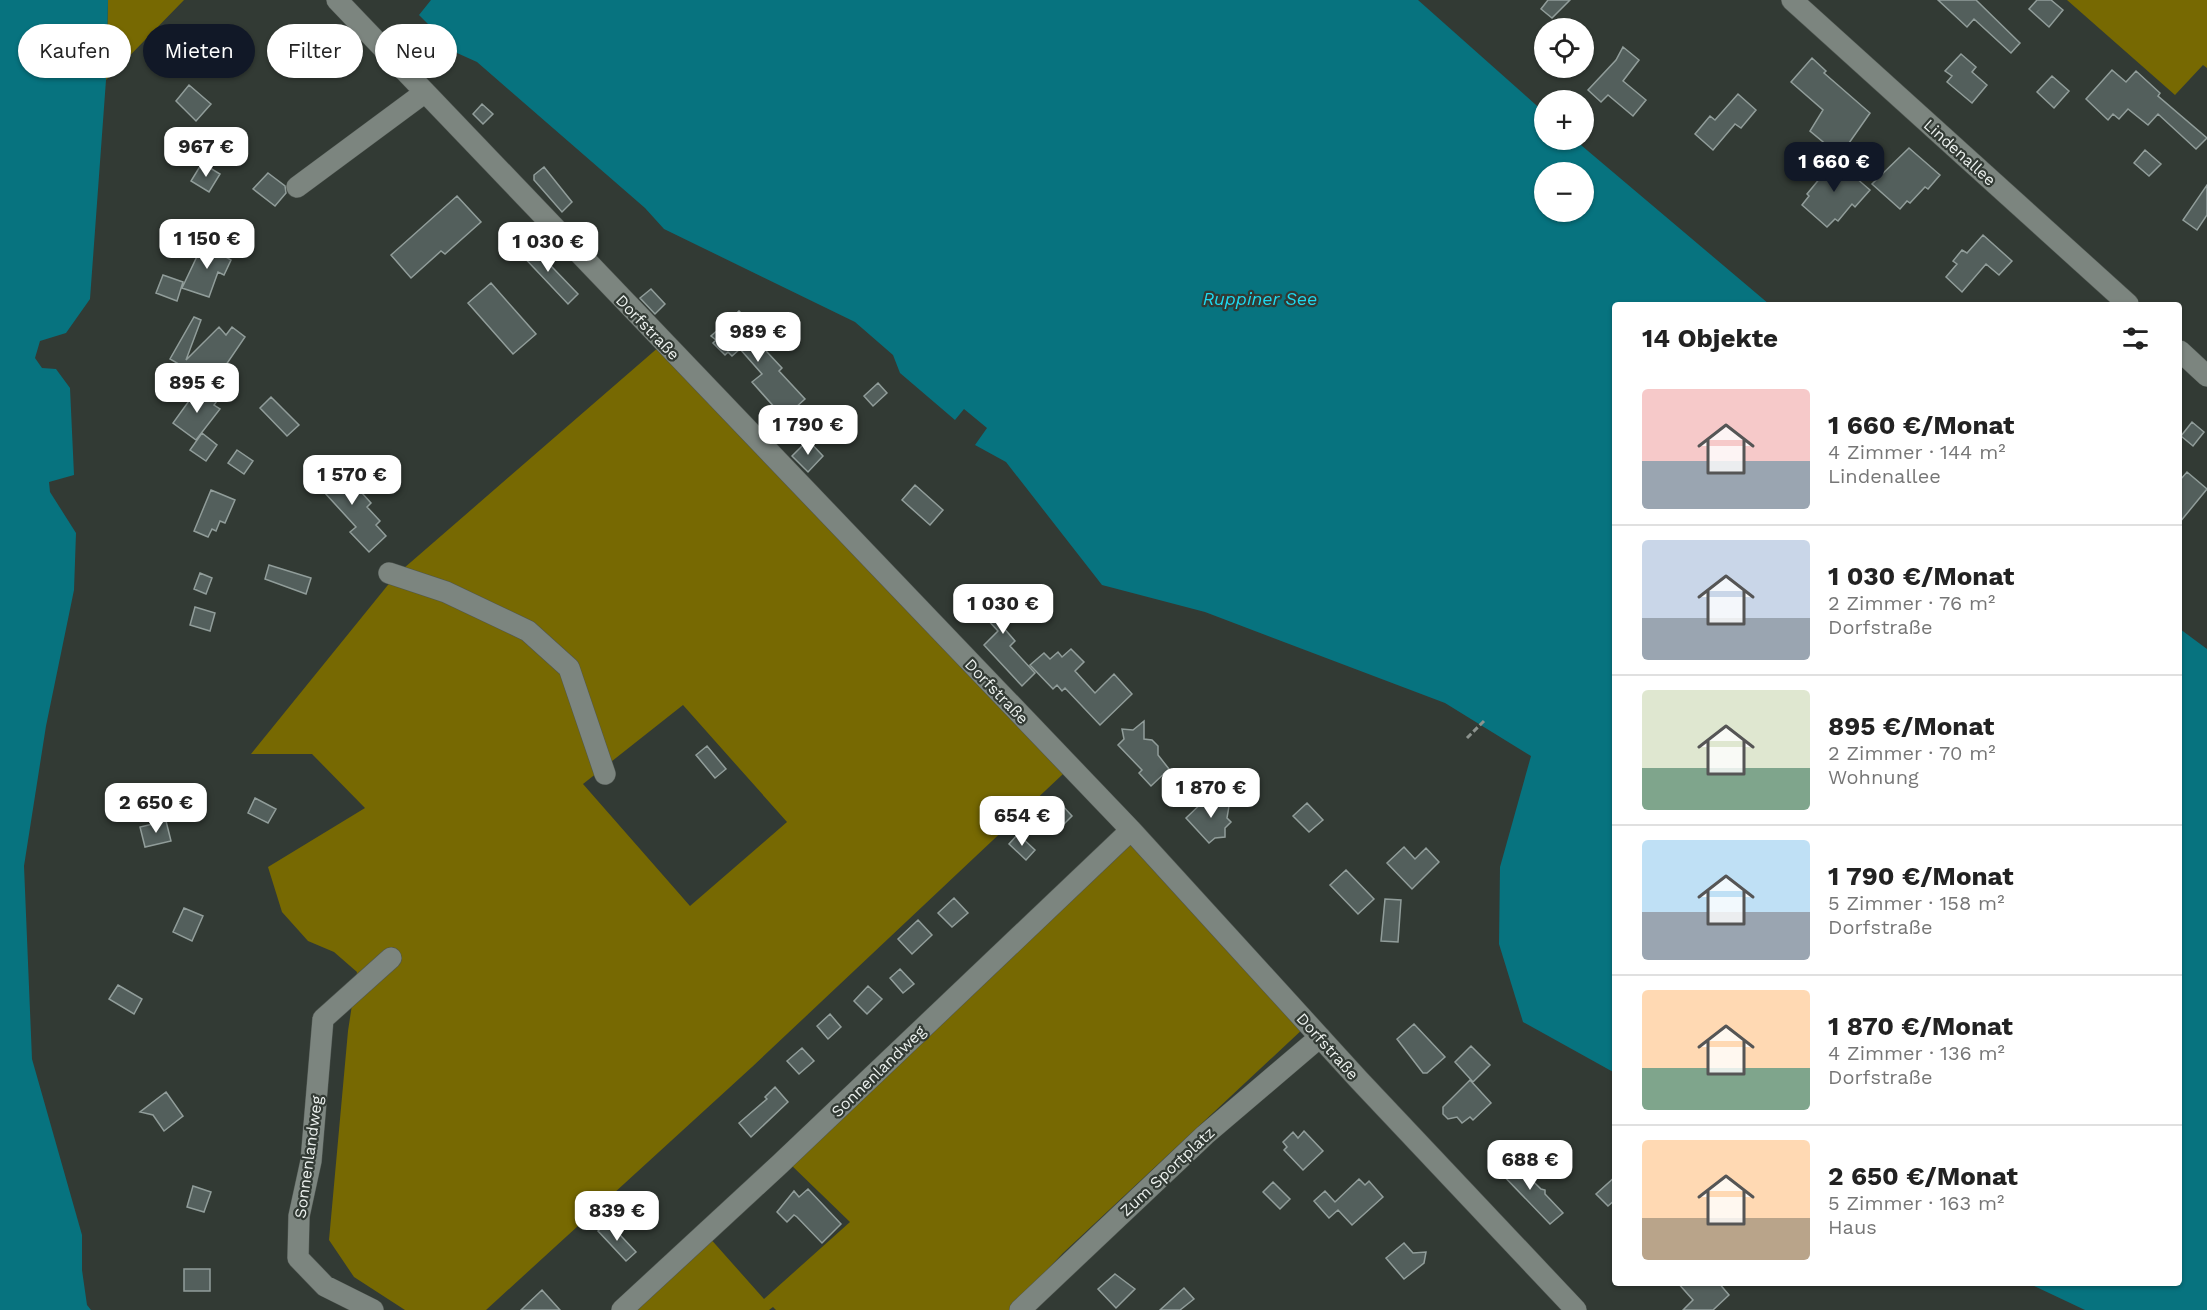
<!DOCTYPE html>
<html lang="de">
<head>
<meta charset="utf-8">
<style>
	body { margin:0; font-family:"Work Sans",sans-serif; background:#f6f6f6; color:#222; height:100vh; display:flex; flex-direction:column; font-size:22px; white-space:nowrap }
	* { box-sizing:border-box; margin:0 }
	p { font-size:20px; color:#767676 }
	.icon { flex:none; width:33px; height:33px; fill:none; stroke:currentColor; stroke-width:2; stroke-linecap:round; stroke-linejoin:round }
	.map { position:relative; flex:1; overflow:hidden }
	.panel { position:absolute; left:1612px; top:302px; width:570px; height:984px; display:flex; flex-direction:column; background:#fff; border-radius:6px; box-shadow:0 2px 4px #0004 }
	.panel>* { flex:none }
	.guide { position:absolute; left:18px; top:24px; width:570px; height:54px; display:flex; gap:12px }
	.controls { position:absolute; left:1534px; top:18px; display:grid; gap:12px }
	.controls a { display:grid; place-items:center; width:60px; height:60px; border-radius:50%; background:#fff; box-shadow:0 2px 4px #0004; font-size:30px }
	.price { position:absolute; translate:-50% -51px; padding:0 14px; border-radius:12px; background:#fff; color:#222; font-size:20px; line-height:39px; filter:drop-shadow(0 2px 3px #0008) }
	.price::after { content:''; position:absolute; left:50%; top:36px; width:18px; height:14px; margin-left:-9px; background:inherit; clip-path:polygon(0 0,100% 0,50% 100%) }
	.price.current { background:#111827; color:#fff }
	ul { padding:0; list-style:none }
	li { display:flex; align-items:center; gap:18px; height:150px; padding:0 30px }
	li+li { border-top:2px solid #e0e0e0 }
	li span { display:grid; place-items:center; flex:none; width:168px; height:120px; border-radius:6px; color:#555 }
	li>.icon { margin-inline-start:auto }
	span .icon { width:72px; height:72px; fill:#fffc; stroke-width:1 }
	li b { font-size:26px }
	h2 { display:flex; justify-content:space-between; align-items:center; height:72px; padding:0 30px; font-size:26px }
	.pill { padding:0 21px; border-radius:27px; background:#fff; box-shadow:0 2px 4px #0004; font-size:21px; line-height:54px }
	.pill.current { background:#111827; color:#fff }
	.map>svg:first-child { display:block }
	.forest { fill:#776902; fill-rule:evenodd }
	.water { fill:#07737f; fill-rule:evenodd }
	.building { fill:#535f5c; stroke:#919d9a; stroke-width:1.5 }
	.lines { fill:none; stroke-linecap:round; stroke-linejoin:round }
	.minor-casing { stroke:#505752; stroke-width:22 }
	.path { stroke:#8c938e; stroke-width:3; stroke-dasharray:6 3; stroke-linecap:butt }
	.minor { stroke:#7c857f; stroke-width:21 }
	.labels { text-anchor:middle; stroke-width:4.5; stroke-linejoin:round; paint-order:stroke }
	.street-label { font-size:16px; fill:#ebf0ed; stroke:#323a34 }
	.water-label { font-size:18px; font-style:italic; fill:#1ddbf2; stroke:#323a34 }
</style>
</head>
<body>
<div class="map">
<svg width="2207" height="1310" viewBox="0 0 2207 1310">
	<rect width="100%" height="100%" fill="#323a34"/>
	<!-- forest -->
	<path class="forest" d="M108,0H184L106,80Z
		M2067,0H2207V68L2203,65L2175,95Z
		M660,346L1063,774L752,1067L486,1310H405L354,1277L329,1240L348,1031L357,972L334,952L308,941L282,912L268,867L365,808L312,754H251L396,575ZM683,705L787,822L690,906L583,784Z
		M1131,833L1305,1027L1063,1253L1009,1310H776L773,1307L769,1310H629L708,1236L764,1299L850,1222L788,1162Z"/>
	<!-- water -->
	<path class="water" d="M0,0H108L106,80L90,299L66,333L40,341L35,358L42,368L56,369L70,388L74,475L49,482L50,492L76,533L74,590L46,726L24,866L32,1059L82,1235V1270L87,1305L91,1310H0Z
		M431,0H1418L1545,113V140H1575L1769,304H1616L1615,1073L1523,1022L1499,944L1500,867L1531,756L1445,703L1205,612L1102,585L1006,462L975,445L987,428L964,409L955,420L900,373L893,355L855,322L664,229L645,208L477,62L457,53L419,15ZM1545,172H1584V212H1545Z
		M2180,629L2207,649V1310H2085L2028,1283L2180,1282Z"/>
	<!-- building -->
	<path class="building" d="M1548,0H1570L1552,18L1541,9Z
		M1938,0H1976L2020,43L2011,53L1974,19L1967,27Z
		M2037,0H2051L2063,10L2049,27L2029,9Z
		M417,29L442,62L434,69L415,49L410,54L400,42Z
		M1623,47L1639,60L1623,81L1646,100L1633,116L1608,95L1601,102L1588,90L1616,60Z
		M1961,54L1976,67L1972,72L1987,85L1972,103L1947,82L1952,76L1945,71Z
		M1812,58L1826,71L1824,73L1870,113L1840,156L1810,131L1823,110L1791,82Z
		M2112,70L2126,82L2136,71L2160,93L2158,96L2207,138L2196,149L2158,114L2148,125L2128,109L2119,119L2113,114L2108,120L2086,99Z
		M2052,76L2069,91L2054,108L2037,92Z
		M189,85L211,104L196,121L176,101Z
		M1738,94L1756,110L1741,128L1735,124L1713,150L1695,134L1710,116L1715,120Z
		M482,104L493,114L483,124L473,114Z
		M1909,148L1940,175L1928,189L1925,187L1910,203L1907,201L1900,209L1872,184Z
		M2145,150L2161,164L2149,176L2134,163Z
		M1833,158L1870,190L1855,207L1852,204L1838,221L1835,219L1827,227L1802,205L1809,196L1807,194L1821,177L1818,174Z
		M202,163L220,174L209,192L191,181Z
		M544,167L572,202L562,212L534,180V175Z
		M268,173L285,186L286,193L275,206L253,189Z
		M2207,185V215L2197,230L2183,220Z
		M457,196L481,222L445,254L441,251L411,278L391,255Z
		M1983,235L2012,261L1999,275L1986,264L1962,292L1946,277L1957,264L1953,261L1962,250L1967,253Z
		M528,242L578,294L568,304L519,252Z
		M227,247L224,256L231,260L224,275L218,272L209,297L182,288L201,248Z
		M163,275L183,282L177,301L156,293Z
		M491,283L536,334L513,354L468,303Z
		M651,289L665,304L655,314L640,298Z
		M739,311L758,330L752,336L782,368L779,371L805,399L784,418L752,382L762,374L740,349L732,356L728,352L725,355L713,343L716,340L711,336Z
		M194,317L201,320L186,360L219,327L226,335L232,327L245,337L213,384L170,359Z
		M878,383L887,393L873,406L864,396Z
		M199,387L217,401L214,405L220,409L196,440L173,423Z
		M271,397L299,425L287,436L260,408Z
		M2192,422L2204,432L2193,446L2181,436Z
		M202,433L217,445L206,461L190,450Z
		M808,440L823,456L808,472L792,456Z
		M237,450L253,461L244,474L228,463Z
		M334,462L371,503L367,507L380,521L376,525L386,536L369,552L350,532L356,527L314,481Z
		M2187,472L2207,489L2180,522V480Z
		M915,485L943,510L930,525L902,500Z
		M211,490L235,500L225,523L220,521L216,531L212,529L208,537L194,531Z
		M269,565L311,578L306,594L265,579Z
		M200,573L212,578L206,594L194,589Z
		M993,587L1018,614L1003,627L1015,641L1010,646L1035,673L1022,686L984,645L998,631L974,605Z
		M195,607L215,613L210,631L190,625Z
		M1071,649L1084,662L1075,671L1095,693L1114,674L1132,694L1100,725L1065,688L1062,691L1057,685L1053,689L1030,665L1044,653L1050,659L1058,652L1062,657Z
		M1144,721V739L1152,740L1158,746V755L1169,769L1151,786L1139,773L1142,770L1118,745L1124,739L1122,729L1133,730Z
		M707,746L726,769L715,778L696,755Z
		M1208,797L1212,802L1224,801L1229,806L1227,818L1231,822L1225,828V837L1215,838L1209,843L1186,818Z
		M255,798L276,809L268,823L248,813Z
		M1060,803L1072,816L1060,828L1047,816Z
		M1307,803L1323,820L1309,832L1293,816Z
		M166,821L171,841L145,847L140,827Z
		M1018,834L1035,850L1026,860L1009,844Z
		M1404,847L1415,859L1426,848L1439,862L1412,889L1387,863Z
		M1346,870L1374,899L1358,914L1330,885Z
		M954,898L968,913L952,927L938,913Z
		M1385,899L1401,900L1398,942L1381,941Z
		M184,908L203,916L192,941L173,932Z
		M918,920L932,935L912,954L898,939Z
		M900,969L914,984L903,993L890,978Z
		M118,985L142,999L134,1014L109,999Z
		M868,986L882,999L867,1014L854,1001Z
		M830,1014L841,1027L828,1039L817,1026Z
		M1414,1024L1445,1057L1427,1073H1423L1397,1039Z
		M1471,1046L1490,1065L1473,1082L1455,1062Z
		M802,1048L814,1061L799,1074L787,1061Z
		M1470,1080L1491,1103L1473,1120L1470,1117L1462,1123L1457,1117L1448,1119L1443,1114V1107Z
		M775,1087L788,1102L751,1137L739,1123L767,1099L765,1097Z
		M166,1092L183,1116L164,1131L153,1115L140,1112Z
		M1304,1131L1323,1151L1303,1170L1284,1150L1287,1147L1283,1142L1293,1132L1298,1138Z
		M1509,1158L1541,1189L1545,1190V1194L1563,1213L1550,1224L1497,1169Z
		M1616,1176V1199L1608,1206L1596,1194Z
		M1359,1179L1365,1185L1369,1181L1383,1197L1352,1225L1338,1210L1329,1218L1314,1201L1325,1191L1335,1202Z
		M1273,1182L1290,1199L1280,1209L1263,1192Z
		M193,1186L211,1192L204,1212L187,1207Z
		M808,1189L841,1224L822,1243L797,1217L794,1215L787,1222L777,1212L794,1191L799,1197Z
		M608,1222L636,1252L626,1261L598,1231Z
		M1404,1243L1413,1253L1426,1252L1424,1263L1404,1279L1386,1258Z
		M184,1269H210V1291H184Z
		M1115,1274L1135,1289L1116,1308L1098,1289Z
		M1677,1282H1718L1729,1295L1713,1310H1683L1693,1300Z
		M1184,1288L1194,1299L1180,1310H1160Z
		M542,1290L560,1310H521Z"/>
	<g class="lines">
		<defs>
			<path id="minor" d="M337,0L1131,830L1359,1080L1576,1310
				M1792,0L2128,304
				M297,187L424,93
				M2180,351L2207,376
				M389,573L446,592L528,631L569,668L605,774
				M373,1310L325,1286L298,1258L299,1216L311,1161L323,1019L391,958
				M622,1310L780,1164L1131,830
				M1020,1310L1205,1135L1320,1037"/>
		</defs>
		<!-- minor casing -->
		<use href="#minor" class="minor-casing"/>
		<!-- path -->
		<path class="path" d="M1467,738L1486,719"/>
		<!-- minor -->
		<use href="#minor" class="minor"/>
	</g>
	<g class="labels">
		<!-- street labels -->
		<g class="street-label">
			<text transform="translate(1960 152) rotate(42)" y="6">Lindenallee</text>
			<text transform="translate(648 327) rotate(46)" y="6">Dorfstraße</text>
			<text transform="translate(997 691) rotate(46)" y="6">Dorfstraße</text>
			<text transform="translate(1328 1046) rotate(48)" y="6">Dorfstraße</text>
			<text transform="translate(878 1071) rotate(-44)" y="6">Sonnenlandweg</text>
			<text transform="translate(308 1157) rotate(-82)" y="6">Sonnenlandweg</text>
			<text transform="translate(1167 1171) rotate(-43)" y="6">Zum Sportplatz</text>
		</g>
		<!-- water labels -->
		<g class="water-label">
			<text x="1260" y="305">Ruppiner See</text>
		</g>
	</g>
</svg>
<div class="controls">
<a><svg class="icon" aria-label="locate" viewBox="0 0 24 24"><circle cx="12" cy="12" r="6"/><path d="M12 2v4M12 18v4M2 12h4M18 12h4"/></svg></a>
<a>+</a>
<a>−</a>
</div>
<b class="price" style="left:206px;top:178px">967 €</b>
<b class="price current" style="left:1834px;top:193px">1 660 €</b>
<b class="price" style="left:207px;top:270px">1 150 €</b>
<b class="price" style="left:548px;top:273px">1 030 €</b>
<b class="price" style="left:758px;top:363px">989 €</b>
<b class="price" style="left:197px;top:414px">895 €</b>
<b class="price" style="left:808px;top:456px">1 790 €</b>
<b class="price" style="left:352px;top:506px">1 570 €</b>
<b class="price" style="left:1003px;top:635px">1 030 €</b>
<b class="price" style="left:1211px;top:819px">1 870 €</b>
<b class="price" style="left:156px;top:834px">2 650 €</b>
<b class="price" style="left:1022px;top:847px">654 €</b>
<b class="price" style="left:1530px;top:1191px">688 €</b>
<b class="price" style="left:617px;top:1242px">839 €</b>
<div class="guide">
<a class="pill">Kaufen</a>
<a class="pill current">Mieten</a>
<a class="pill">Filter</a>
<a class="pill">Neu</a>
</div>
<section class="panel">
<h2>14 Objekte<svg class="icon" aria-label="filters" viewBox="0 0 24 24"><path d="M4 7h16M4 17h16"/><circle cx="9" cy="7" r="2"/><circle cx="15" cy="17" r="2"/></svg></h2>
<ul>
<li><span style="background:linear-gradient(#f6c9c9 60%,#9aa5b1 0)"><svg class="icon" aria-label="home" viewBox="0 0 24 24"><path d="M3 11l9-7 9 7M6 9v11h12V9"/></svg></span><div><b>1 660 €/Monat</b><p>4 Zimmer · 144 m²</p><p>Lindenallee</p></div></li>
<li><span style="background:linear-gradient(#c9d6e8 65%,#9aa5b1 0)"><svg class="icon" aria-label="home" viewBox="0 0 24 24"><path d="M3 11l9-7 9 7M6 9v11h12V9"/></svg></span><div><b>1 030 €/Monat</b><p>2 Zimmer · 76 m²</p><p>Dorfstraße</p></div></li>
<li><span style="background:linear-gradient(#dfe7d0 65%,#7fa58c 0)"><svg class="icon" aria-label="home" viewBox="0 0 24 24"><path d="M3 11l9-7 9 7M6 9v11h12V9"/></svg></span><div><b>895 €/Monat</b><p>2 Zimmer · 70 m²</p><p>Wohnung</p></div></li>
<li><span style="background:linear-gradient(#bfe0f5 60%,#9aa5b1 0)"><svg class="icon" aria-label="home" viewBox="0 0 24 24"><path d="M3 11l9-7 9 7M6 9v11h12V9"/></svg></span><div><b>1 790 €/Monat</b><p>5 Zimmer · 158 m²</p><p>Dorfstraße</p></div></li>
<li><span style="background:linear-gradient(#ffd9b3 65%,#7fa58c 0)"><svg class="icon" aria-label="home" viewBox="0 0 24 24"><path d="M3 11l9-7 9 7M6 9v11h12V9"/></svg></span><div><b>1 870 €/Monat</b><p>4 Zimmer · 136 m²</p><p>Dorfstraße</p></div></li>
<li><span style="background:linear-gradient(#ffd9b3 65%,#b9a48a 0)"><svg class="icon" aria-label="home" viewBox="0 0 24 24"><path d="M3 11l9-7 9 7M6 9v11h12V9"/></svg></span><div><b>2 650 €/Monat</b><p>5 Zimmer · 163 m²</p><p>Haus</p></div></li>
</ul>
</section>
</div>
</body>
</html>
